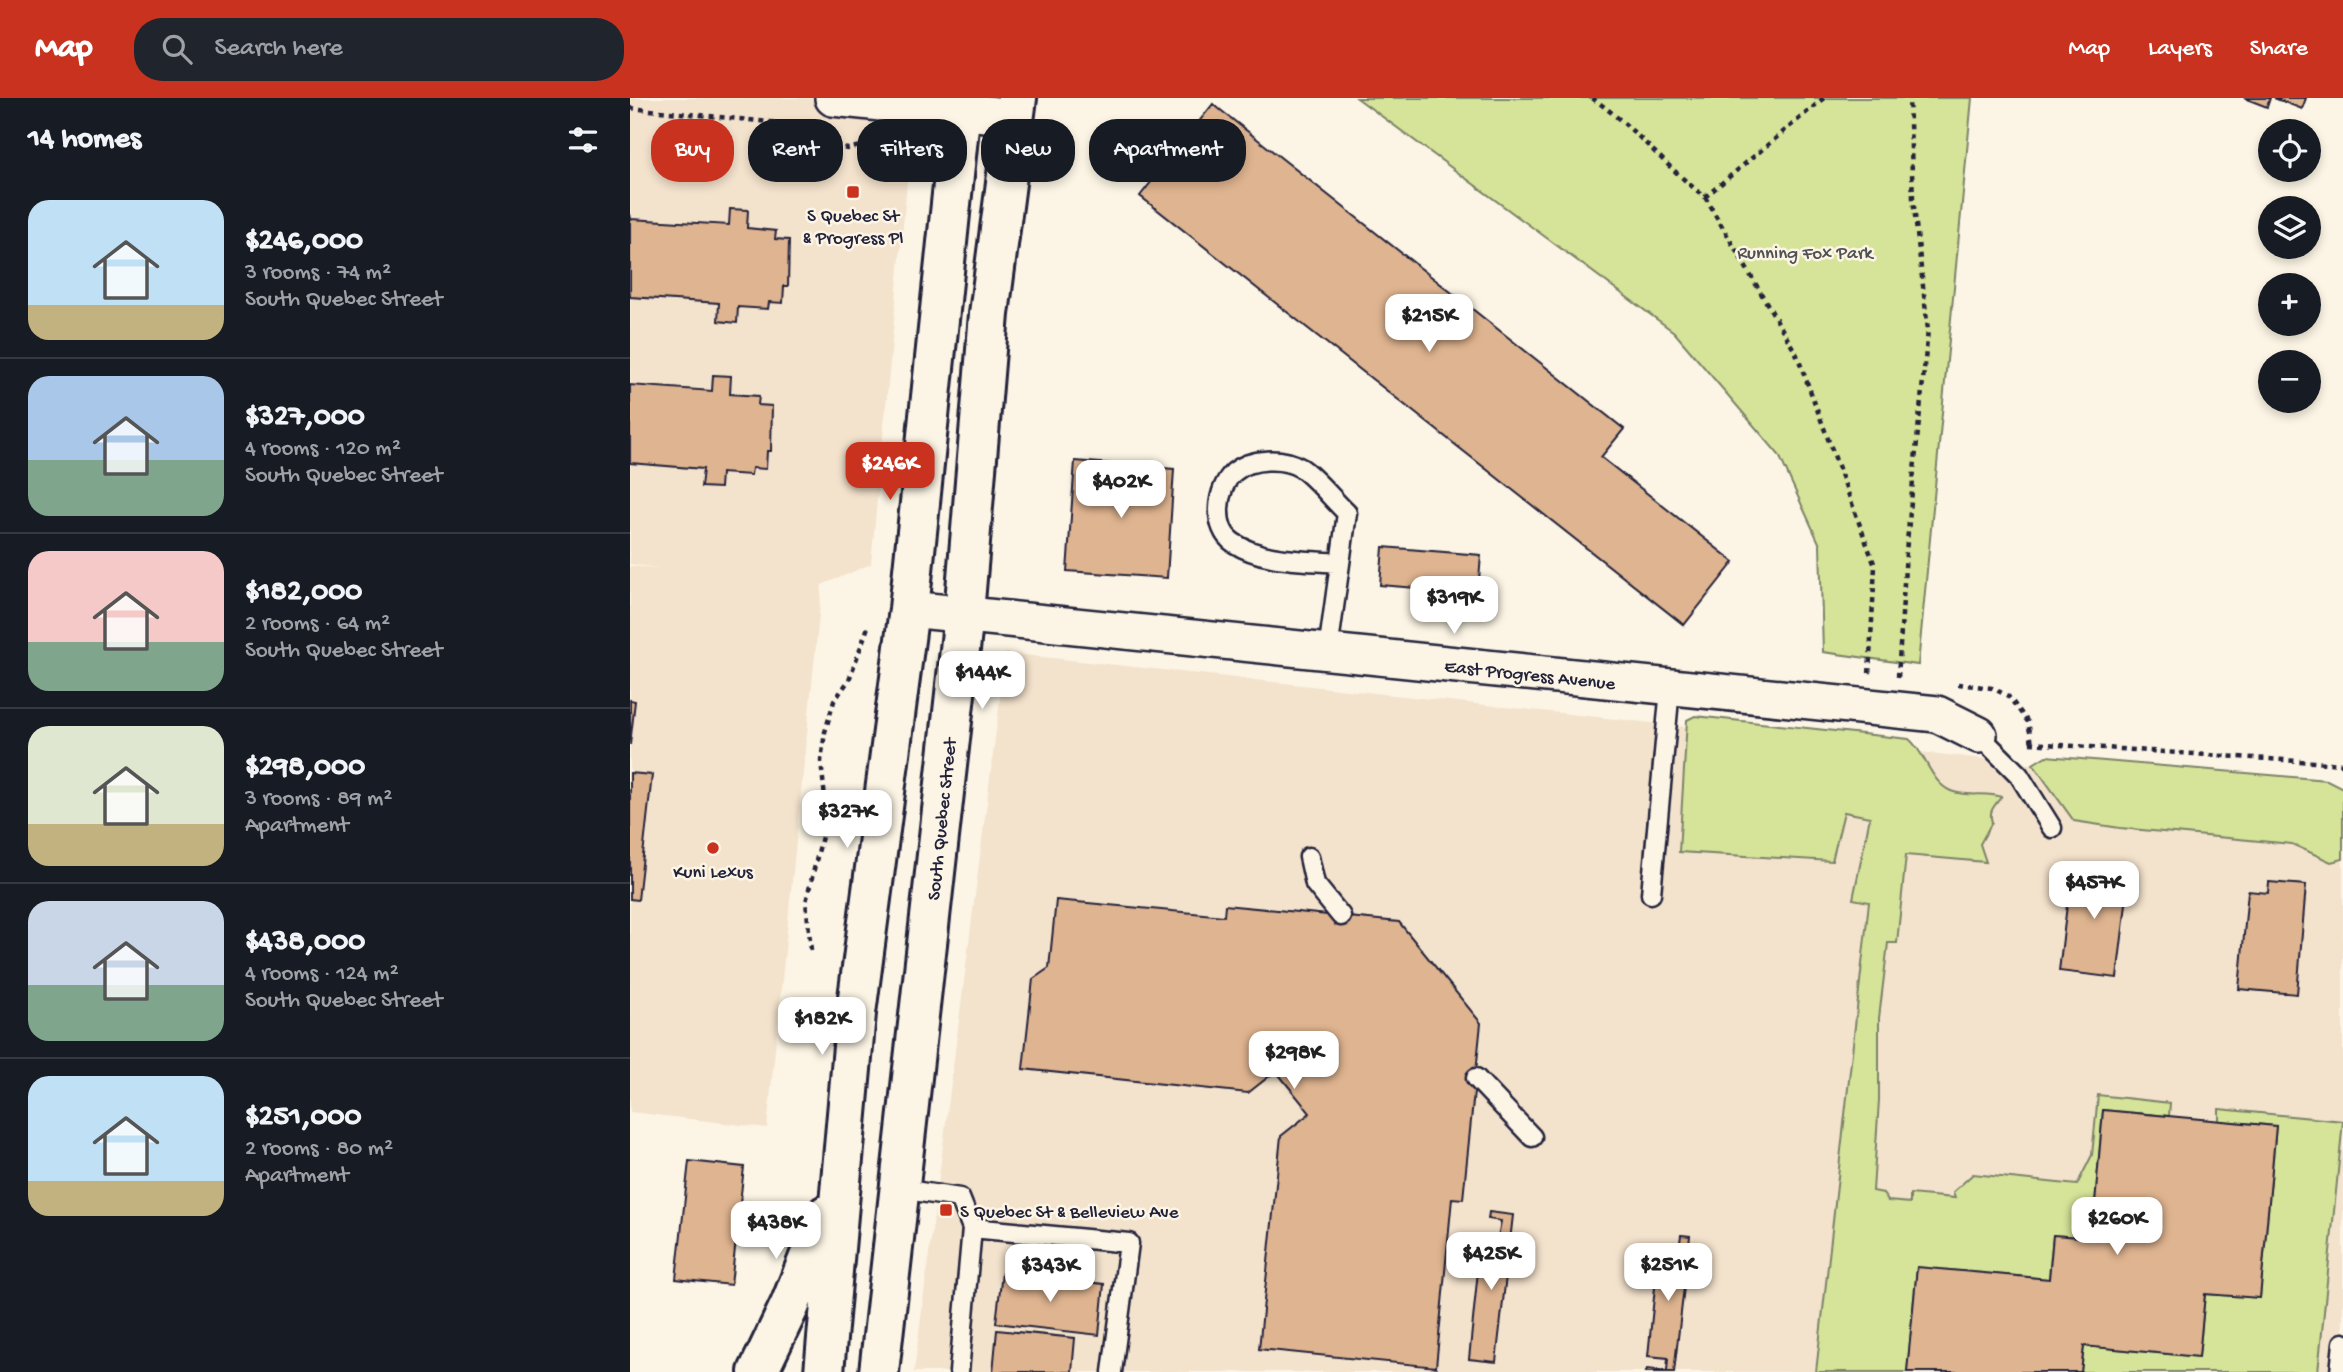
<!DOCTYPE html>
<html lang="en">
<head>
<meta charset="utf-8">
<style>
	body { margin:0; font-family:"Gochi Hand",sans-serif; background:#20242c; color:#f1f3f6; height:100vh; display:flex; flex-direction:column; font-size:26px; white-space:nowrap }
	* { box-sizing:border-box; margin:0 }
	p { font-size:23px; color:#9ea1a6 }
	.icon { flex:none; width:38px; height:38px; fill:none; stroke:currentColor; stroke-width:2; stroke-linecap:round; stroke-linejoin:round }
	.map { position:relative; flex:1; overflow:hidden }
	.drawer { display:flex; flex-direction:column; background:#171b24; width:630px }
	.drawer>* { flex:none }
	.banner { position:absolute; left:21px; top:21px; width:665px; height:63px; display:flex; gap:14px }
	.buttons { position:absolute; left:1628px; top:21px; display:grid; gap:14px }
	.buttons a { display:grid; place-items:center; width:63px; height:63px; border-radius:50%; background:#171b24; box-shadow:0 4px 10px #0003; font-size:35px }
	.price { position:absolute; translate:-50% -60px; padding:0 16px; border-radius:14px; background:#fff; color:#222; font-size:23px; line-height:46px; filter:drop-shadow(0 2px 4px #0008) }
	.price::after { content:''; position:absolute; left:50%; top:42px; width:21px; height:16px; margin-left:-10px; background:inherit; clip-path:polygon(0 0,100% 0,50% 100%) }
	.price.selected { background:#c8321e; color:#fff }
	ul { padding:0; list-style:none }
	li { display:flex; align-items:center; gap:21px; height:175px; padding:0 28px }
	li+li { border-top:2px solid #363941 }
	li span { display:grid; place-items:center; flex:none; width:196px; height:140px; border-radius:21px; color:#555 }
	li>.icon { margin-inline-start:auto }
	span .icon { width:84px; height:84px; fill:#fffc; stroke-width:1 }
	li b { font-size:30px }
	h2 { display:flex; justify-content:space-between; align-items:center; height:84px; padding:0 28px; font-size:30px }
	.pill { padding:0 24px; border-radius:28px; background:#171b24; box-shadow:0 4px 10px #0003; font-size:24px; line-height:63px }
	.pill.selected { background:#c8321e; color:#fff }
	header { display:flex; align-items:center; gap:42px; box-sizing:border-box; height:98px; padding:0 35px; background:#c8321e; color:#fff }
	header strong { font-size:33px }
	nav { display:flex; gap:38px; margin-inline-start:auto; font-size:24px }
	.search { width:490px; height:63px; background:#20242c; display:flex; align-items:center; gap:18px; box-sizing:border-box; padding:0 24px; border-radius:28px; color:#9ea1a6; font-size:26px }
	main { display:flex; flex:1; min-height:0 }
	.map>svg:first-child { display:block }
	.built { fill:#f3e2cc }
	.green { fill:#d5e498; stroke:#7c836a; stroke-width:2 }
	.building { fill:#dfb490; stroke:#22223b; stroke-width:2 }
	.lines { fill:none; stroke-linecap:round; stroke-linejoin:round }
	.service-casing { stroke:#22223b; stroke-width:23 }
	.minor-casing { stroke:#22223b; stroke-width:40 }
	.secondary-casing { stroke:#22223b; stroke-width:44 }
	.path { stroke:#22223b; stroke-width:4.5; stroke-dasharray:5 5; stroke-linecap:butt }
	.service { stroke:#fcf5e5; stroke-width:18 }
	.minor { stroke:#fcf5e5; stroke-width:35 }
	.secondary { stroke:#fcf5e5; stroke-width:38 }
	.poi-dot { fill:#c8321e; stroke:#fcf5e5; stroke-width:2.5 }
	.labels { text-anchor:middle; stroke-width:5; stroke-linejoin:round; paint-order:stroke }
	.poi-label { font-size:19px; fill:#22223b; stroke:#fcf5e5 }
	.park-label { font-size:19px; fill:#4f5252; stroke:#fcf5e5 }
	.street-label { font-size:19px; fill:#22223b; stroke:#fcf5e5 }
</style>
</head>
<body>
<header>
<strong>Map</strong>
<div class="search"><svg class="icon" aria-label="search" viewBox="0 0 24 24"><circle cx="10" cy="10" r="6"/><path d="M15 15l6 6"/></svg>Search here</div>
<nav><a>Map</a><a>Layers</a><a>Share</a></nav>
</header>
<main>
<section class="drawer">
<h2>14 homes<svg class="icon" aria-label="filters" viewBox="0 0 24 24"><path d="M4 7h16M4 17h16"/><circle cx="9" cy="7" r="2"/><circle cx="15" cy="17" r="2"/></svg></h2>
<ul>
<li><span style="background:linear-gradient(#bfe0f5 75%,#c2b280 0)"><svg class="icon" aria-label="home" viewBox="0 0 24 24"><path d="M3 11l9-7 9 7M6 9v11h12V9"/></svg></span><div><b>$246,000</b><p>3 rooms · 74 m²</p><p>South Quebec Street</p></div></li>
<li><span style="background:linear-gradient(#a9c7e8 60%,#7fa58c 0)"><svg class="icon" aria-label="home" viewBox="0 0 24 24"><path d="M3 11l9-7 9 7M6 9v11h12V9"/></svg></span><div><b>$327,000</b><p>4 rooms · 120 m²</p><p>South Quebec Street</p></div></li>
<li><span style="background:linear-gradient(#f6c9c9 65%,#7fa58c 0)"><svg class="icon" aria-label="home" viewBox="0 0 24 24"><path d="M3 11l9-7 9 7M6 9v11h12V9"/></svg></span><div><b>$182,000</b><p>2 rooms · 64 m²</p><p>South Quebec Street</p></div></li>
<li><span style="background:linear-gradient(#dfe7d0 70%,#c2b280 0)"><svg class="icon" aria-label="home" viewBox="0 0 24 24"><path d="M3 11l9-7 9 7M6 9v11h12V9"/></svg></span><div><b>$298,000</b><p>3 rooms · 89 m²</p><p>Apartment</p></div></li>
<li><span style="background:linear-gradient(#c9d6e8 60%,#7fa58c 0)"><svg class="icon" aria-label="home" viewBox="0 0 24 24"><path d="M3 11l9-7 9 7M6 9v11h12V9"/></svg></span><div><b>$438,000</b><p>4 rooms · 124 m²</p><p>South Quebec Street</p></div></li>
<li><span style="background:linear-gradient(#bfe0f5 75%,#c2b280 0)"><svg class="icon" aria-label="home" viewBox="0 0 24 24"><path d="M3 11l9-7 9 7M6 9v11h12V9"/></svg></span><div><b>$251,000</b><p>2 rooms · 80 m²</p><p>Apartment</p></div></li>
</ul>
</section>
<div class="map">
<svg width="1713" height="1274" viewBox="0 0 1713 1274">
	<rect width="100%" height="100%" fill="#fcf5e5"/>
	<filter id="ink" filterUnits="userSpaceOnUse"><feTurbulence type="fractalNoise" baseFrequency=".0143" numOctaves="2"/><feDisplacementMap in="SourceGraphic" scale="14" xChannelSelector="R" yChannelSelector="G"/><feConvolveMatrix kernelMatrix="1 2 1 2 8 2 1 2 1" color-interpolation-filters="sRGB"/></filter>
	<g filter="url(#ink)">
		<!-- built -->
		<path class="built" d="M0,0H285L241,466L192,487L137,1030L0,1014V468L28,470L0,466Z
			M376,555L1713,700V1274H284Z"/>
		<!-- green -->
		<path class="green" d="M727,0H1342L1288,567L1193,554L1190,447L1149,357L1044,234Z
			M1065,618L1279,641C1296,655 1300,684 1321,693C1338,700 1356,693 1371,699C1365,708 1358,712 1362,724L1350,746L1356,764L1276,757L1267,845H1258L1249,920V1002L1243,1093L1253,1095L1258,1103L1280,1105V1096L1325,1100L1323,1094L1343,1076L1447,1087L1462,1057L1468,997L1540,1005L1539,1018L1473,1012L1462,1140L1423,1137L1419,1181L1287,1169L1277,1274H1186L1239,804L1223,801L1240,719L1214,714L1202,763L1049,754L1057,622Z
			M1416,658L1697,682L1713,690V761L1701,764L1662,746L1490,730L1444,723L1403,666Z
			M1589,1011L1713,1023L1688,1274H1451L1454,1248L1569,1259L1575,1196L1630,1200L1646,1028L1589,1023Z"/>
		<!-- building -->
		<path class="building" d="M1614,0H1640L1637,9Z
			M1644,0H1676L1672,11Z
			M583,6L994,331L971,359L1104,464L1054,527L510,98Z
			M100,111L118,112L117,130L146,133L145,141L159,142L158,188H154L153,205L139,204L138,211L108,209L107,225L88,223L89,205L0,199V116L1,121L99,127Z
			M83,277L101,278L100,296L129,298L128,307L142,308L141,353H137L136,371L122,370L121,377L91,375L90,390L71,389L73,371L0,365V287L82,293Z
			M445,363L544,371L537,480L437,473Z
			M753,449L851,457L848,495L750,487Z
			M0,602L5,603L0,647Z
			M0,675L22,677L8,802L0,801Z
			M1442,766L1500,773L1487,880L1429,873Z
			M1639,784L1676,787L1667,896L1609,891L1618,793L1638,795Z
			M426,802L594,818L595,807L769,824L851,925L833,1101L822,1100L806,1269L629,1251L651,1038L680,1015L646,973L618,995L393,971L403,881L419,870Z
			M1473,1012L1646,1028L1630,1200L1575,1196L1569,1259L1454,1248L1451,1274H1277L1287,1169L1419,1181L1423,1137L1462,1140Z
			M59,1063L114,1069L101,1187L46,1181Z
			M859,1114L883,1117L866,1264L839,1261L851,1143L867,1145L871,1123L858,1121Z
			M1051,1137L1060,1138L1044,1274H1016L1017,1271L1037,1273L1038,1260L1018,1258L1029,1150L1049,1152Z
			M372,1175L474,1186L469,1237L366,1225Z
			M367,1232L445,1240L442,1274H363Z"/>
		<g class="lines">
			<defs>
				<path id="service" d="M698,553L717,415C704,403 685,379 671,370C653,359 621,360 604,374C586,390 582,431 604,445C633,464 675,462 709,465
					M1349,637L1389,677L1422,730
					M679,759L685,786L711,818
					M1021,796L1040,590
					M846,980L902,1039
					M270,1091L330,1100L342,1130L499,1145L482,1274
					M329,1274L342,1130
					M1710,1274L1713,1245"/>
				<path id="minor" d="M203,0L385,19
					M279,511L1307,616L1349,637"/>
				<path id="secondary" d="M128,1274L160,1207L196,1117
					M194,1274L226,915L279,511L332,0
					M249,1274L334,516L359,216L387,0"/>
			</defs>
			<!-- service casing -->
			<use href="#service" class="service-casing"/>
			<!-- minor casing -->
			<use href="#minor" class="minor-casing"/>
			<!-- secondary casing -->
			<use href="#secondary" class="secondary-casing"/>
			<!-- path -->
			<path class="path" d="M962,0C1003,28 1035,68 1075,99L1194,0
				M0,10L149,25L180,36L196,46L217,51L239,46L250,40
				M1075,99L1167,257L1245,468L1239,577
				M1268,579L1276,454L1298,232L1283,100L1279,0
				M1328,586L1362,590L1378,598L1398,624L1402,645
				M1400,645L1713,666
				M181,852L176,804L197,718L191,663L195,634L204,603L219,582L239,526"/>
			<!-- service -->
			<use href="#service" class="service"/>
			<!-- minor -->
			<use href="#minor" class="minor"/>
			<!-- secondary -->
			<use href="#secondary" class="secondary"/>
		</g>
	</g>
	<!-- markers -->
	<g class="poi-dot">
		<rect x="216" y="87" width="14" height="14" rx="3.5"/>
		<circle cx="83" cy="750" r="7"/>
		<rect x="309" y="1105" width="14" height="14" rx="3.5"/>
	</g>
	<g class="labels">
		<!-- poi labels -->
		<g class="poi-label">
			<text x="223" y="123">S Quebec St<tspan x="223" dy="22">&amp; Progress Pl</tspan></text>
			<text x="83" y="779">Kuni Lexus</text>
			<text x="330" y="1119" text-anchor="start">S Quebec St &amp; Belleview Ave</text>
		</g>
		<!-- park labels -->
		<g class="park-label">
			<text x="1175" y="160">Running Fox Park</text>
		</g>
		<!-- street labels -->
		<g class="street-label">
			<text transform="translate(900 575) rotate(6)" y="7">East Progress Avenue</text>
			<text transform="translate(310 721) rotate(-84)" y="7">South Quebec Street</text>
		</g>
	</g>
</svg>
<div class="buttons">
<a><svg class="icon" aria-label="locate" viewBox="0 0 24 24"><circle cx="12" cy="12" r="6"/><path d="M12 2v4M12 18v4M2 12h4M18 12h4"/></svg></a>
<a><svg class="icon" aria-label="layers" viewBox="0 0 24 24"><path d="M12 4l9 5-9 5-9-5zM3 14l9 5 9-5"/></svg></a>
<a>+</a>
<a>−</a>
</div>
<b class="price" style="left:799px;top:256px">$215K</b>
<b class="price selected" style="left:260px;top:404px">$246K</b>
<b class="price" style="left:491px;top:422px">$402K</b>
<b class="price" style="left:824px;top:538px">$319K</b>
<b class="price" style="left:352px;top:613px">$144K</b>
<b class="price" style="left:217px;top:752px">$327K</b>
<b class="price" style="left:1464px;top:823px">$457K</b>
<b class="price" style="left:192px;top:959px">$182K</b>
<b class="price" style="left:664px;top:993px">$298K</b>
<b class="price" style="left:1487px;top:1159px">$260K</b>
<b class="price" style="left:146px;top:1163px">$438K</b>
<b class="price" style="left:861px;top:1194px">$425K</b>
<b class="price" style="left:1038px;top:1205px">$251K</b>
<b class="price" style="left:420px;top:1206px">$343K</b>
<div class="banner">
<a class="pill selected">Buy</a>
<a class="pill">Rent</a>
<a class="pill">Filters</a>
<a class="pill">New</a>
<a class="pill">Apartment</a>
</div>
</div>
</main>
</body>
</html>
